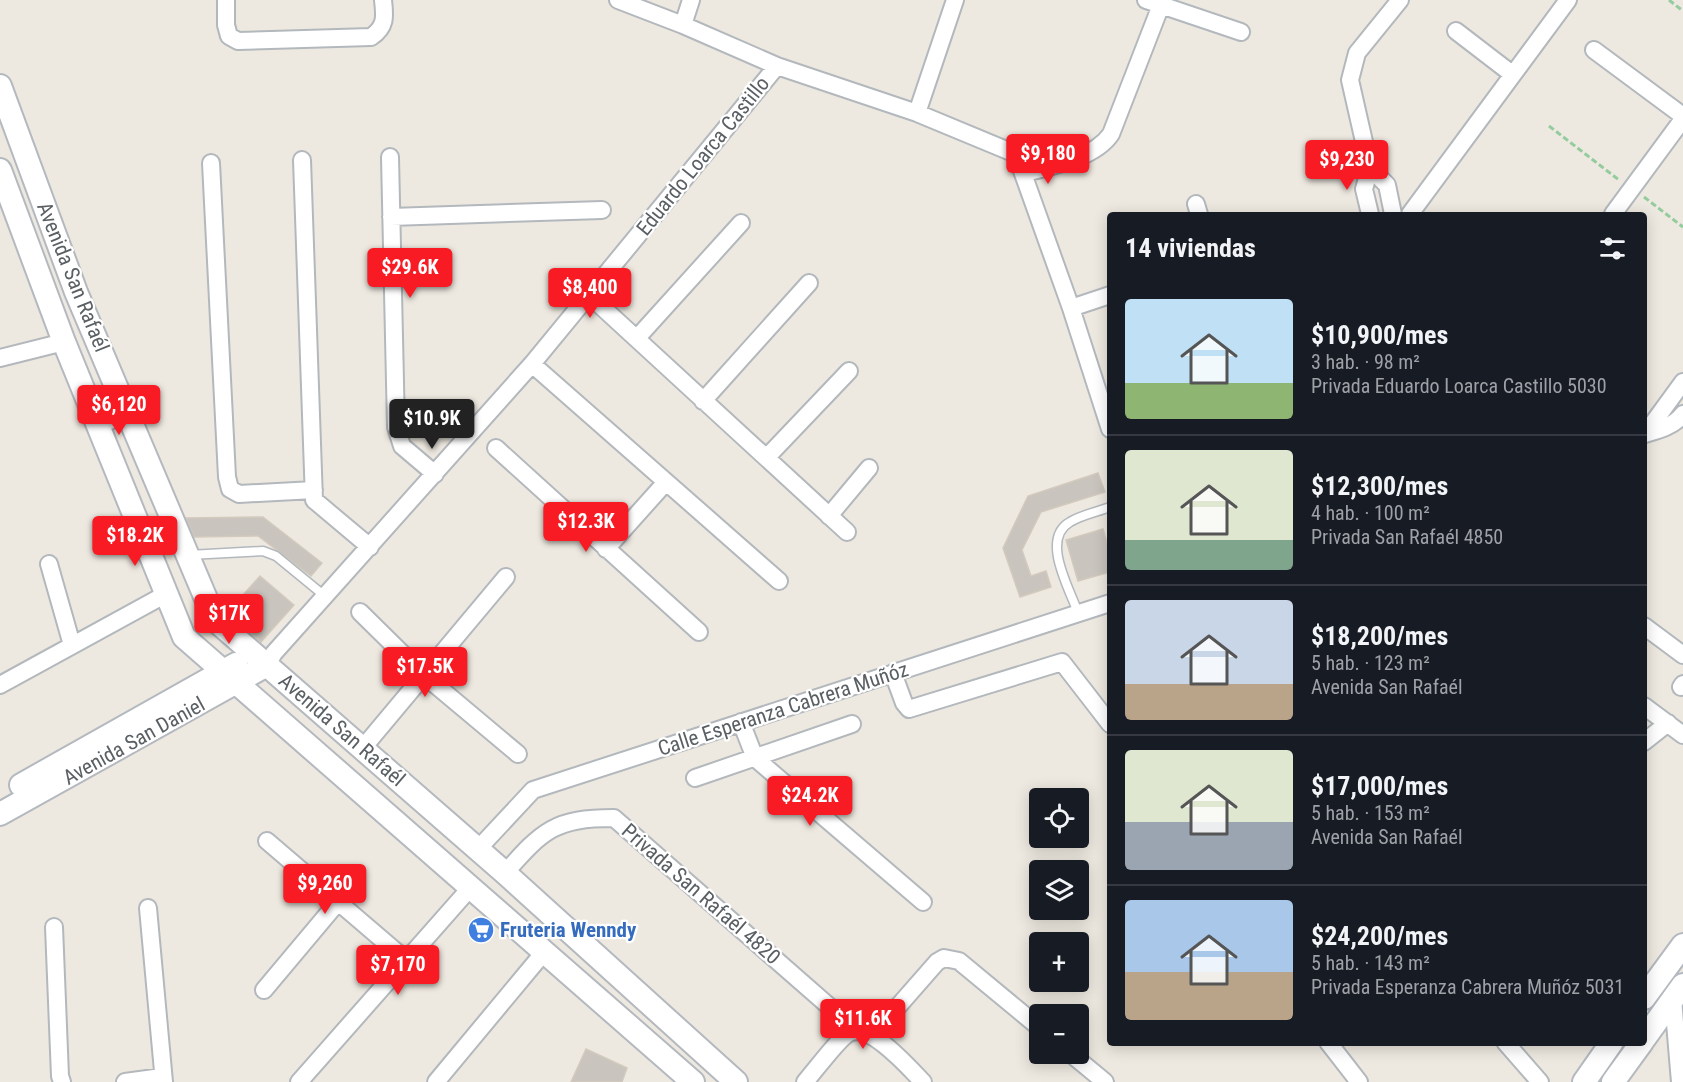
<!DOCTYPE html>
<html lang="es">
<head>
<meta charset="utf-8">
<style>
	body { margin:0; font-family:"Roboto Condensed",sans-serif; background:#242831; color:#f1f3f6; height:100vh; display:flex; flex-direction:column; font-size:22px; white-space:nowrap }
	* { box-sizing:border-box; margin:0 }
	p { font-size:20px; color:#9ea1a6 }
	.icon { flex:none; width:33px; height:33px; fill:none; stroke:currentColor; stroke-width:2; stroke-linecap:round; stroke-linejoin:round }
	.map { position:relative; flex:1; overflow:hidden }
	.side { position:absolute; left:1107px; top:212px; width:540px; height:834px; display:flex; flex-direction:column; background:#171b24; border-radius:6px; box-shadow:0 3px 15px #0003 }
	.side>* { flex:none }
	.controls { position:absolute; left:1029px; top:788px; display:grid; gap:12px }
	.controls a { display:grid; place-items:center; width:60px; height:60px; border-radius:6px; background:#171b24; box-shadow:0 3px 15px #0003; font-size:30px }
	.price { position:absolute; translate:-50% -51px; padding:0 14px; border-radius:6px; background:#f91b24; color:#fff; font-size:20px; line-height:39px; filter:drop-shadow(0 2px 3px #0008) }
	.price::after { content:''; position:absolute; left:50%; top:36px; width:18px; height:14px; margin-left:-9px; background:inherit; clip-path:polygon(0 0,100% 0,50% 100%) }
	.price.selected { background:#222; color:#fff }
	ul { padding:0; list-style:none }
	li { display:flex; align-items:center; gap:18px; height:150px; padding:0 18px }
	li+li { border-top:2px solid #363941 }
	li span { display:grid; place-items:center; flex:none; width:168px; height:120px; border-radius:6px; color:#555 }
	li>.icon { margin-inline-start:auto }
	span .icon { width:72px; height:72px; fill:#fffc; stroke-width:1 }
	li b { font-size:26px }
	h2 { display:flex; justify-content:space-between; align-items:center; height:72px; padding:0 18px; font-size:26px }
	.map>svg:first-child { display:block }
	.building { fill:#c9c4bd; stroke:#d3cabe; stroke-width:1.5 }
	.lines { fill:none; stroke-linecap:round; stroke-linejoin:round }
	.lane-casing { stroke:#b3b8bd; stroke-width:11 }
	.street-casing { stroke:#b3b8bd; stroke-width:20 }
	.secondary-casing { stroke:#b4b9bf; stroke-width:26 }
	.path { stroke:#94cc9d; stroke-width:3; stroke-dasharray:6 3; stroke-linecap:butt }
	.lane { stroke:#fff; stroke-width:8 }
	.street { stroke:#fff; stroke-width:16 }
	.secondary { stroke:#fff; stroke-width:22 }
	.labels { text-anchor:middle; stroke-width:4.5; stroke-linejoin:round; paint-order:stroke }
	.street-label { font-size:21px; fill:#595f63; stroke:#fff }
	.shop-label { font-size:21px; font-weight:bold; fill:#366cbe; stroke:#fff; text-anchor:start }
</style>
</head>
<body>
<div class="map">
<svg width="1683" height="1082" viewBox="0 0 1683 1082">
	<rect width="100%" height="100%" fill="#eee9e0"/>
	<!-- building -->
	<path class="building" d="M1098,473L1105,492L1041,512L1022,550L1031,576L1046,571L1051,587L1020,597L1003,548L1028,496Z
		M263,517L322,563L311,576L258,536L194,537L186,518Z
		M1103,529L1110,553V572L1078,581L1066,540Z
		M260,576L294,605L261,642L227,613Z
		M586,1049L627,1068L622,1082H571Z"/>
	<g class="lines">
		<defs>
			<path id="lane" d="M189,555L263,551L276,556L326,597
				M1078,613C1070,589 1040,539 1070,522C1081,515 1097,512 1110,507"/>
			<path id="street" d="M226,0V25L229,36L238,41L371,37C386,27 385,17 383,0
				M618,0L683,25L777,66L917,113L1016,154L1071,308L1110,429
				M1146,0L1241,32
				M683,25L691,0
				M1456,31L1512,74
				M1594,50L1683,116
				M917,113L955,0
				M390,157L396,427L402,446L435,474
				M302,160L314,500L370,547
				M211,163L227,477L230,489L239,494L314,490
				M1370,168L1387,185L1393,214
				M1025,173C1052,166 1095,158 1111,134L1161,5
				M1196,204L1199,214
				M1370,214L1364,189L1370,168L1350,80L1357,53L1400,0
				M1410,214L1568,0
				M1613,214L1683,119
				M391,217L602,210
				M590,296L847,532
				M1071,308L1110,295
				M637,338L741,223
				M0,358L64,342
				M532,364L779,581
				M703,401L809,283
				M98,425L129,414
				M1645,434L1683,382
				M1645,434C1659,430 1674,426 1683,414
				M496,448L699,632
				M767,457L849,371
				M829,516L869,468
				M606,549L666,482
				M49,564L72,645
				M360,612L425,676L518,754
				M1644,626L1683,655
				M267,665L274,653L532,364L777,66
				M893,673L904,703L909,709L1062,662L1110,724
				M0,685L168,593
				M1681,687L1683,684
				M1644,706L1683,735
				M741,722L755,758L923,902
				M1644,742L1668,723
				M362,749L506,577
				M695,778L852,724
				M267,841L406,960
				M478,849L533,790L1110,603
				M505,873C543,830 555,818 614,818L831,1008
				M148,908L164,1082
				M54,927L60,1076L62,1082
				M264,990L337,903
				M1673,999L1680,1082
				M873,1035L937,962L944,958L959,961L1040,1028
				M1328,1042L1359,1082
				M1505,1042L1540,1082
				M1070,1053L1105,1082
				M125,1082L162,1077
				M299,1082L471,887
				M436,1082L545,951
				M805,1082C814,1072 839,1038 849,1033C870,1022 909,1068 923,1082"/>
			<path id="secondary" d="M0,86L76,292L215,620L505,873L736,1082
				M0,170L64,342L184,637L693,1082
				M21,785L236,664
				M0,814L267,665
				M1644,998L1683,945
				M1644,1039L1683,985
				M1584,1082L1612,1042
				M1613,1082L1642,1042"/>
		</defs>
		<!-- lane casing -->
		<use href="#lane" class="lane-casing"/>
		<!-- street casing -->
		<use href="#street" class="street-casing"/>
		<!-- secondary casing -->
		<use href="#secondary" class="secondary-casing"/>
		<!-- path -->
		<path class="path" d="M1669,0L1683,11
			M1549,126L1619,180
			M1644,197L1683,227"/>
		<!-- lane -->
		<use href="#lane" class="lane"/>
		<!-- street -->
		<use href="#street" class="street"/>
		<!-- secondary -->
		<use href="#secondary" class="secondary"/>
	</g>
	<!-- icons -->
	<defs>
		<symbol id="supermarket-disc" viewBox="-11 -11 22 22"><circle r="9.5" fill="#3f7fe0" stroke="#fff"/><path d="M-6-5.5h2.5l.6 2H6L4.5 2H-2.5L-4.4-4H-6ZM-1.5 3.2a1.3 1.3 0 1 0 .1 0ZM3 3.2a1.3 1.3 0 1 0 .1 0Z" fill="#fff"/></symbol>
	</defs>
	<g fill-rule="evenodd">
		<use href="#supermarket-disc" x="466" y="915" width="30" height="30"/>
	</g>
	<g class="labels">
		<!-- street labels -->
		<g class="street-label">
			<text transform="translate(703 156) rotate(-51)" y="7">Eduardo Loarca Castillo</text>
			<text transform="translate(73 277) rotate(68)" y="7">Avenida San Rafaél</text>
			<text transform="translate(783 709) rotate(-18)" y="7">Calle Esperanza Cabrera Muñóz</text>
			<text transform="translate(342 730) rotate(41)" y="7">Avenida San Rafaél</text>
			<text transform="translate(134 741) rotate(-29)" y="7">Avenida San Daniel</text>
			<text transform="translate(701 894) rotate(41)" y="7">Privada San Rafaél 4820</text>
		</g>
		<!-- shop labels -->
		<g class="shop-label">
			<text x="500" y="937">Fruteria Wenndy</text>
		</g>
	</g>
</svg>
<div class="controls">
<a><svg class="icon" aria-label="locate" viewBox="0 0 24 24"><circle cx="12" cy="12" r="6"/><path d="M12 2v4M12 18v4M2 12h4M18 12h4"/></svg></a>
<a><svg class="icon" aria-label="layers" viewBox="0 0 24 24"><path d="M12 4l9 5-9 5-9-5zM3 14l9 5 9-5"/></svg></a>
<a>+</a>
<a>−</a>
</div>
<b class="price" style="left:1048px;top:185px">$9,180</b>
<b class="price" style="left:1347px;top:191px">$9,230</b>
<b class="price" style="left:410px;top:299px">$29.6K</b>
<b class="price" style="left:590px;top:319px">$8,400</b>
<b class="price" style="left:119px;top:436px">$6,120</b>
<b class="price selected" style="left:432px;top:450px">$10.9K</b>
<b class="price" style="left:586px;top:553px">$12.3K</b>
<b class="price" style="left:135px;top:567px">$18.2K</b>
<b class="price" style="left:229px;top:645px">$17K</b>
<b class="price" style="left:425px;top:698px">$17.5K</b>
<b class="price" style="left:810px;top:827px">$24.2K</b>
<b class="price" style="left:325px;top:915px">$9,260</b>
<b class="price" style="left:398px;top:996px">$7,170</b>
<b class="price" style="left:863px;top:1050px">$11.6K</b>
<section class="side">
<h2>14 viviendas<svg class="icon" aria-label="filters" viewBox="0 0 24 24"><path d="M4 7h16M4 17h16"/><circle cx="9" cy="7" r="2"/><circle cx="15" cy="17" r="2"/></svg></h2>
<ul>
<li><span style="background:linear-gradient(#bfe0f5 70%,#8fb573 0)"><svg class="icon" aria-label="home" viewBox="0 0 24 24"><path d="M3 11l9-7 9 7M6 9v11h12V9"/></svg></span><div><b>$10,900/mes</b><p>3 hab. · 98 m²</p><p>Privada Eduardo Loarca Castillo 5030</p></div></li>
<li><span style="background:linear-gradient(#dfe7d0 75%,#7fa58c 0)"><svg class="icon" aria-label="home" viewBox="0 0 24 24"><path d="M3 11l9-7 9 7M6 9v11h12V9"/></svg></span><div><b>$12,300/mes</b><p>4 hab. · 100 m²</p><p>Privada San Rafaél 4850</p></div></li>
<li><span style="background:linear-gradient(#c9d6e8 70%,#b9a48a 0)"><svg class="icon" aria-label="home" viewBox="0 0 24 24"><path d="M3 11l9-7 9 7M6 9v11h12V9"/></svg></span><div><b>$18,200/mes</b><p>5 hab. · 123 m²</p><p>Avenida San Rafaél</p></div></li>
<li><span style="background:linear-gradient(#dfe7d0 60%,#9aa5b1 0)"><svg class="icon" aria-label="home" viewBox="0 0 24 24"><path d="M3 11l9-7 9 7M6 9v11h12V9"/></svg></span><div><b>$17,000/mes</b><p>5 hab. · 153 m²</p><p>Avenida San Rafaél</p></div></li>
<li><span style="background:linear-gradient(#a9c7e8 60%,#b9a48a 0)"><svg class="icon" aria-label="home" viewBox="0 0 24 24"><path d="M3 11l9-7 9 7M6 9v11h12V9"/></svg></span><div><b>$24,200/mes</b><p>5 hab. · 143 m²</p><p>Privada Esperanza Cabrera Muñóz 5031</p></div></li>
</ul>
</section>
</div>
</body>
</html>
